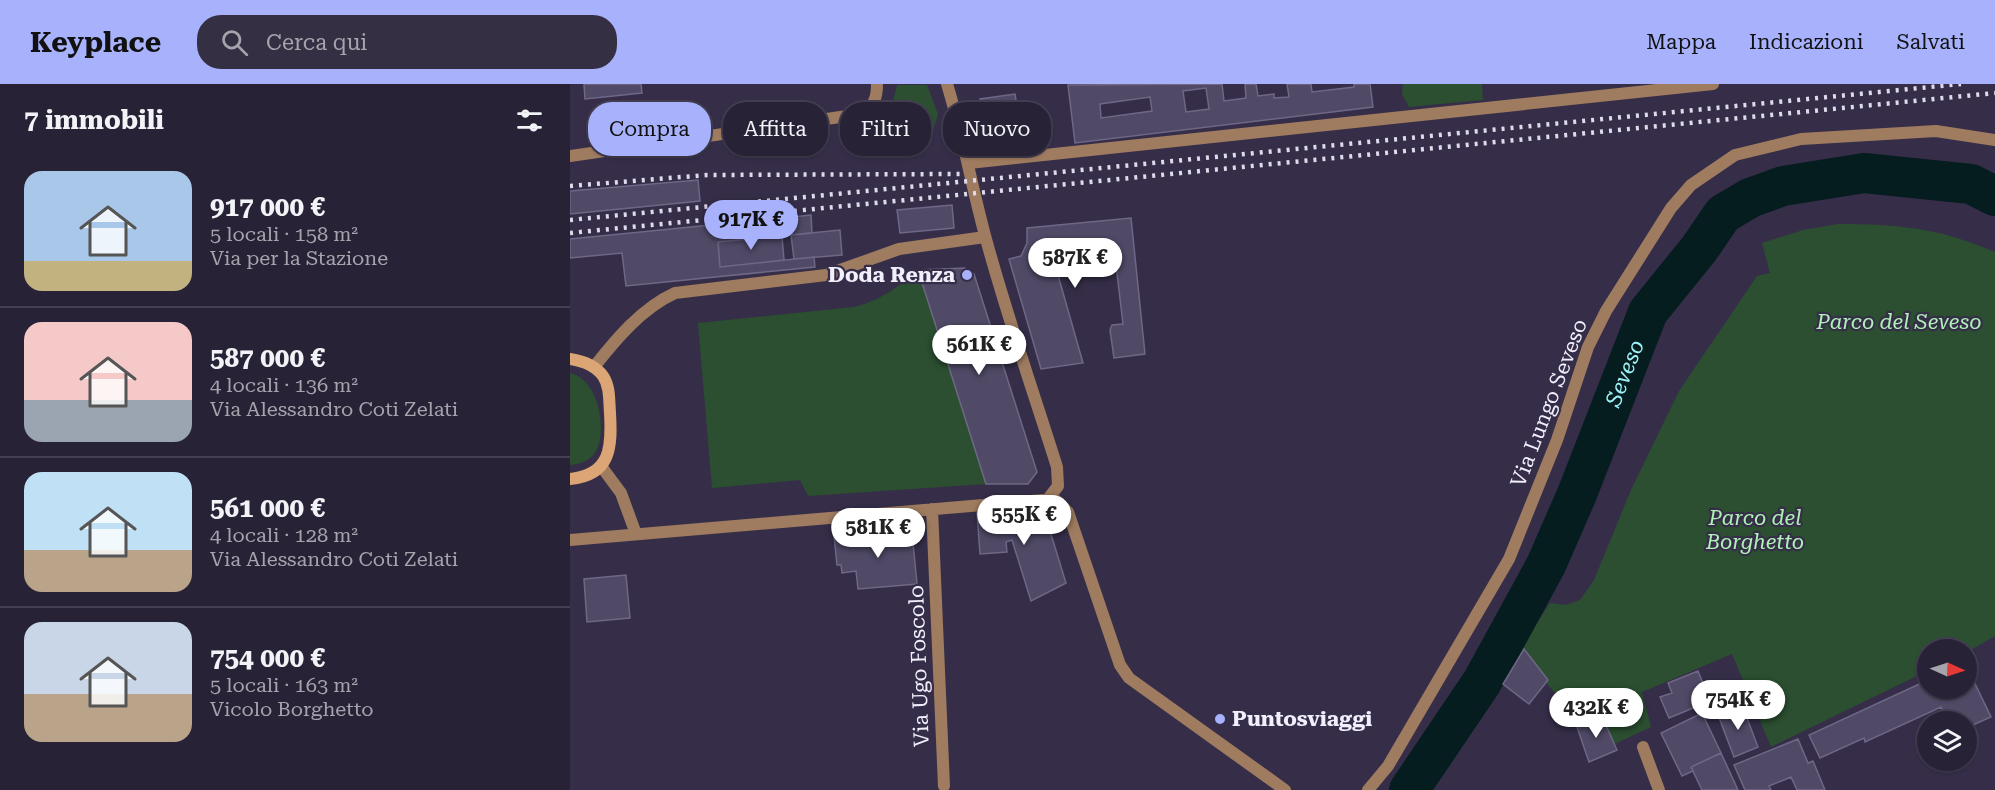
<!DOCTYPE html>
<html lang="it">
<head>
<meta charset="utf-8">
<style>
	body { margin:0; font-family:"Roboto Serif",serif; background:#342f42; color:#f1f3f6; height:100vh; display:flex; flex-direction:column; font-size:22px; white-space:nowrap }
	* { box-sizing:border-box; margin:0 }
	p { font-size:20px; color:#a5a4ad }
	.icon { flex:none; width:33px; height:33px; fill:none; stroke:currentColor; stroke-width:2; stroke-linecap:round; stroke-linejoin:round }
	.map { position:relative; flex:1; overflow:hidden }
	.drawer { display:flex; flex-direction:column; background:#282237; width:570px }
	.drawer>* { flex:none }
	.hud { position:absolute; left:18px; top:18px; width:570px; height:54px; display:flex; gap:12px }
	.needle { width:39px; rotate:93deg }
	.fabs { position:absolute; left:1347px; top:555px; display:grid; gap:12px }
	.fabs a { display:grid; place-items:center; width:60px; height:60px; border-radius:50%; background:#282237; box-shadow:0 2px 4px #0004,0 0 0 2px #443f52; font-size:30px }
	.price { position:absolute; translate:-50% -51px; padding:0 14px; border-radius:21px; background:#fff; color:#222; font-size:20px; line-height:39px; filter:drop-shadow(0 2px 3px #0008) }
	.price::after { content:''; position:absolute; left:50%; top:36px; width:18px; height:14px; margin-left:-9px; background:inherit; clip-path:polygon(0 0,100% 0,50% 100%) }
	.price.active { background:#a7b1fc; color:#111 }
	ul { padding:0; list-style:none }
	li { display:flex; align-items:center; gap:18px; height:150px; padding:0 24px }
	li+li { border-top:2px solid #443f52 }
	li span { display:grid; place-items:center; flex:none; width:168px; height:120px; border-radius:18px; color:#555 }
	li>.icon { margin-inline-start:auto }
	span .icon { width:72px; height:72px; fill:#fffc; stroke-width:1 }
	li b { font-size:26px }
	h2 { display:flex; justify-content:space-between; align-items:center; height:72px; padding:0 24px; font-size:26px }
	.pill { padding:0 21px; border-radius:24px; background:#282237; box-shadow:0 2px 4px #0004,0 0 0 2px #443f52; font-size:21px; line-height:54px }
	.pill.active { background:#a7b1fc; color:#111 }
	header { display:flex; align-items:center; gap:36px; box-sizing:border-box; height:84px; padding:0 30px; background:#a7b1fc; color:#111 }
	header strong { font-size:28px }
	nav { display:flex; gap:33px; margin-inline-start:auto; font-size:21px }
	.search { width:420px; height:54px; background:#342f42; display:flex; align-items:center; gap:15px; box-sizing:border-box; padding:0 21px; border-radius:24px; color:#a5a4ad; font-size:22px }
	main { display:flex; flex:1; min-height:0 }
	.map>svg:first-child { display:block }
	.green { fill:#2b4f30 }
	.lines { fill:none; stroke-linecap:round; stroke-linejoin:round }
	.river { stroke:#061d1f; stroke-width:40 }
	.building { fill:#504a67; stroke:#6e6886; stroke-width:1.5; fill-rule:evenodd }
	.lane { stroke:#9f7c5f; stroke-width:12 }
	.street { stroke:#9f7c5f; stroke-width:12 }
	.secondary { stroke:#dca575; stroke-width:12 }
	.rail { stroke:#dedbea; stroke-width:4.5; stroke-dasharray:3 6; stroke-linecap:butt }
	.poi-dot { fill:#a7b1fc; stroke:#362e49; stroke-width:2 }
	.labels { text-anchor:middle; stroke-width:4.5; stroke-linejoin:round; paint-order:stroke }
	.poi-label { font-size:21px; font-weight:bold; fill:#f2effd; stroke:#362e49; text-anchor:end }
	.park-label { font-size:21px; font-style:italic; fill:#aff1b6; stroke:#362e49 }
	.street-label { font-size:21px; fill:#f2effd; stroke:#362e49 }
	.water-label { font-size:22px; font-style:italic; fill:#9ef3fa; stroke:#362e49 }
</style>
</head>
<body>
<header>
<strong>Keyplace</strong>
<div class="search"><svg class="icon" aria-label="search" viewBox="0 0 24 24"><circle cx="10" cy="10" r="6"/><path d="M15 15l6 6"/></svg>Cerca qui</div>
<nav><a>Mappa</a><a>Indicazioni</a><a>Salvati</a></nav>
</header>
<main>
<section class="drawer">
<h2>7 immobili<svg class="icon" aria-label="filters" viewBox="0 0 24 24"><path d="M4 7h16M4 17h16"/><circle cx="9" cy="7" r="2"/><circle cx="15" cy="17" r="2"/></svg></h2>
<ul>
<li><span style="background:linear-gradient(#a9c7e8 75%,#c2b280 0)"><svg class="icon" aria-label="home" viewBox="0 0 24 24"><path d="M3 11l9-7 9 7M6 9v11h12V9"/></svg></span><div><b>917 000 €</b><p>5 locali · 158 m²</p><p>Via per la Stazione</p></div></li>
<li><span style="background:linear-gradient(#f6c9c9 65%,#9aa5b1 0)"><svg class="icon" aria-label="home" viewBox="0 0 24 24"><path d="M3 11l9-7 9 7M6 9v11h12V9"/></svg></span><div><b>587 000 €</b><p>4 locali · 136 m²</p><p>Via Alessandro Coti Zelati</p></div></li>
<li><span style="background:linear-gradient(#bfe0f5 65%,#b9a48a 0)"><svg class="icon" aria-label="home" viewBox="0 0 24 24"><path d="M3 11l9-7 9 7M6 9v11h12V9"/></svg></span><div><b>561 000 €</b><p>4 locali · 128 m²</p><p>Via Alessandro Coti Zelati</p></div></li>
<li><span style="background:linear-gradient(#c9d6e8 60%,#b9a48a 0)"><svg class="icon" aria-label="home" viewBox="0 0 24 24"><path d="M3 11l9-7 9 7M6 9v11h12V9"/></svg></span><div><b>754 000 €</b><p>5 locali · 163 m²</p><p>Vicolo Borghetto</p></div></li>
</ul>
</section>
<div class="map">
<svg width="1425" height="706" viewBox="0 0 1425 706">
	<rect width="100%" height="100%" fill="#362e49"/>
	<!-- green -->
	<path class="green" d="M833,0H912L913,16L839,23L832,10Z
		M327,1H357L368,30L363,47L339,49L335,42L321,39L319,33Z
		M1268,140C1328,140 1369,144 1425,168V552L1397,568L1396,566H1358L1357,587L1201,663L1162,570L1072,608L1081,643L1038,663L1024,632L1005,636L980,603L948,568L980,519L996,521L1010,516L1024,496L1061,406L1109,307L1187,192L1200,189L1192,159L1233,146Z
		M348,186L416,400L238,412L230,396L142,404L128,239L284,223C311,216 327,204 348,186Z
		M0,289C28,295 37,343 27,365C22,376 11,380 0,381Z"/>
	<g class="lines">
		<!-- river -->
		<path class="river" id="s1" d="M839,706L912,598L976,481L1007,410L1078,228L1129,165L1153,130L1180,114L1213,102L1294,89L1401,100L1425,112"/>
	</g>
	<!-- building -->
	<path class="building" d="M14,0H71L72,9L15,15Z
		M652,0L654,17L676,14L675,0H686L688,12L704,10V14L719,13L717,0H741L742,8L784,3V0H800L803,23L505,59L498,1ZM636,4L639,25L616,28L613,7ZM580,13L582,27L531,34L530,20Z
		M445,10L448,29L473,25L479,61L419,71L410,15Z
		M128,96L130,117L0,130V107Z
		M382,121L384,144L330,149L327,126Z
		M241,131L242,149L148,158L149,171L150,183L244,173L245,183L56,202L52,169L0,174V155Z
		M561,134L575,270L544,274L540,246L542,241L553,240L544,164L482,170L513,279L471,285L439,175L451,172L457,159V144Z
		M270,146L272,171L224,175L221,151Z
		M212,152L214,176L150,183L148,158Z
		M395,184L404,190L467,388L458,400H416L348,186Z
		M473,424L496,499L461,517L442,456L436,458L437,468L410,470L407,429Z
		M306,448L307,452L342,448L347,500L288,505L286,487L272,489L271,481H267L264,452Z
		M56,491L60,534L17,538L14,495Z
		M954,565L978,596L959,620L933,600Z
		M1396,581L1421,633L1396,644V638H1377L1371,623L1295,658L1294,654L1250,674L1239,651L1358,596V604H1396Z
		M1128,587L1140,617L1099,634L1090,613L1102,609L1098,599Z
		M1172,621L1188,663L1164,673L1148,631Z
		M1132,629L1151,669L1121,683L1123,687L1112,692L1091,649Z
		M1032,632L1047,666L1019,678L1007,643Z
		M1228,655L1238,679L1243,677L1255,706H1227L1221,693L1199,702L1201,706H1175L1164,681Z
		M1151,669L1168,706H1132L1121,683Z"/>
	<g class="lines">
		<!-- lane -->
		<path class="lane" d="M0,72L291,30C304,23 307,14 307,0"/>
		<!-- street -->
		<path class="street" d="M377,0C393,52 402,104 416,155C437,232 463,307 487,383L488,402L478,415
			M399,79L1143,0
			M24,283C46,255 72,224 105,209L256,191L329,165L415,153
			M31,382L51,409L66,450
			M362,425L374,702
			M0,456L472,416L487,417L498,428L550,581L559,594L715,706
			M1073,663L1089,706
			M798,706L818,682L939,475L987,356L1018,263L1036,227L1101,124L1121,101L1165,71L1231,55L1366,47L1425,56"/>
		<!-- secondary -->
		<path class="secondary" d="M0,275C13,277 25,281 33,292C40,302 39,316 40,329C42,363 41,391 0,395"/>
		<!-- rail -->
		<path class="rail" d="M0,102L137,91L391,90
			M0,136L1391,0
			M0,149L1425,9"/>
	</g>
	<!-- markers -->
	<g class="poi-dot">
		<circle cx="397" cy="191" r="6"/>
		<circle cx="650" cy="635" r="6"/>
	</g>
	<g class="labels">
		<!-- poi labels -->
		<g class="poi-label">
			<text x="385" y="198">Doda Renza</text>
			<text x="662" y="642" text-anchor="start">Puntosviaggi</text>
		</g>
		<!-- park labels -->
		<g class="park-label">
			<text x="1329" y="245">Parco del Seveso</text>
			<text x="1185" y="441">Parco del<tspan x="1185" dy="24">Borghetto</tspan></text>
		</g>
		<!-- street labels -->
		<g class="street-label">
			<text transform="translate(979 319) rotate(-69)" y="7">Via Lungo Seveso</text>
			<text transform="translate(349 582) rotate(-92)" y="7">Via Ugo Foscolo</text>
		</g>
		<!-- water labels -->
		<g class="water-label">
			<text dy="8" stroke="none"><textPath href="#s1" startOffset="471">Seveso</textPath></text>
		</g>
	</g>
</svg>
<div class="fabs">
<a><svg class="needle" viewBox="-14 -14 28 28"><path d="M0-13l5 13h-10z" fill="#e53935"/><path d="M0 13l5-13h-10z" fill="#a5a4ad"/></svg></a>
<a><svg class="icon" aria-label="layers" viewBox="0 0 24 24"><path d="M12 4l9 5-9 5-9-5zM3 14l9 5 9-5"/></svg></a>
</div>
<b class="price active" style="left:181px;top:167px">917K €</b>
<b class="price" style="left:505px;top:205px">587K €</b>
<b class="price" style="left:409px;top:292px">561K €</b>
<b class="price" style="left:454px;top:462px">555K €</b>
<b class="price" style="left:308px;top:475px">581K €</b>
<b class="price" style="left:1168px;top:647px">754K €</b>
<b class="price" style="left:1026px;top:655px">432K €</b>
<div class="hud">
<a class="pill active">Compra</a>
<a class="pill">Affitta</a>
<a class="pill">Filtri</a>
<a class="pill">Nuovo</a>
</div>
</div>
</main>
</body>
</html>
